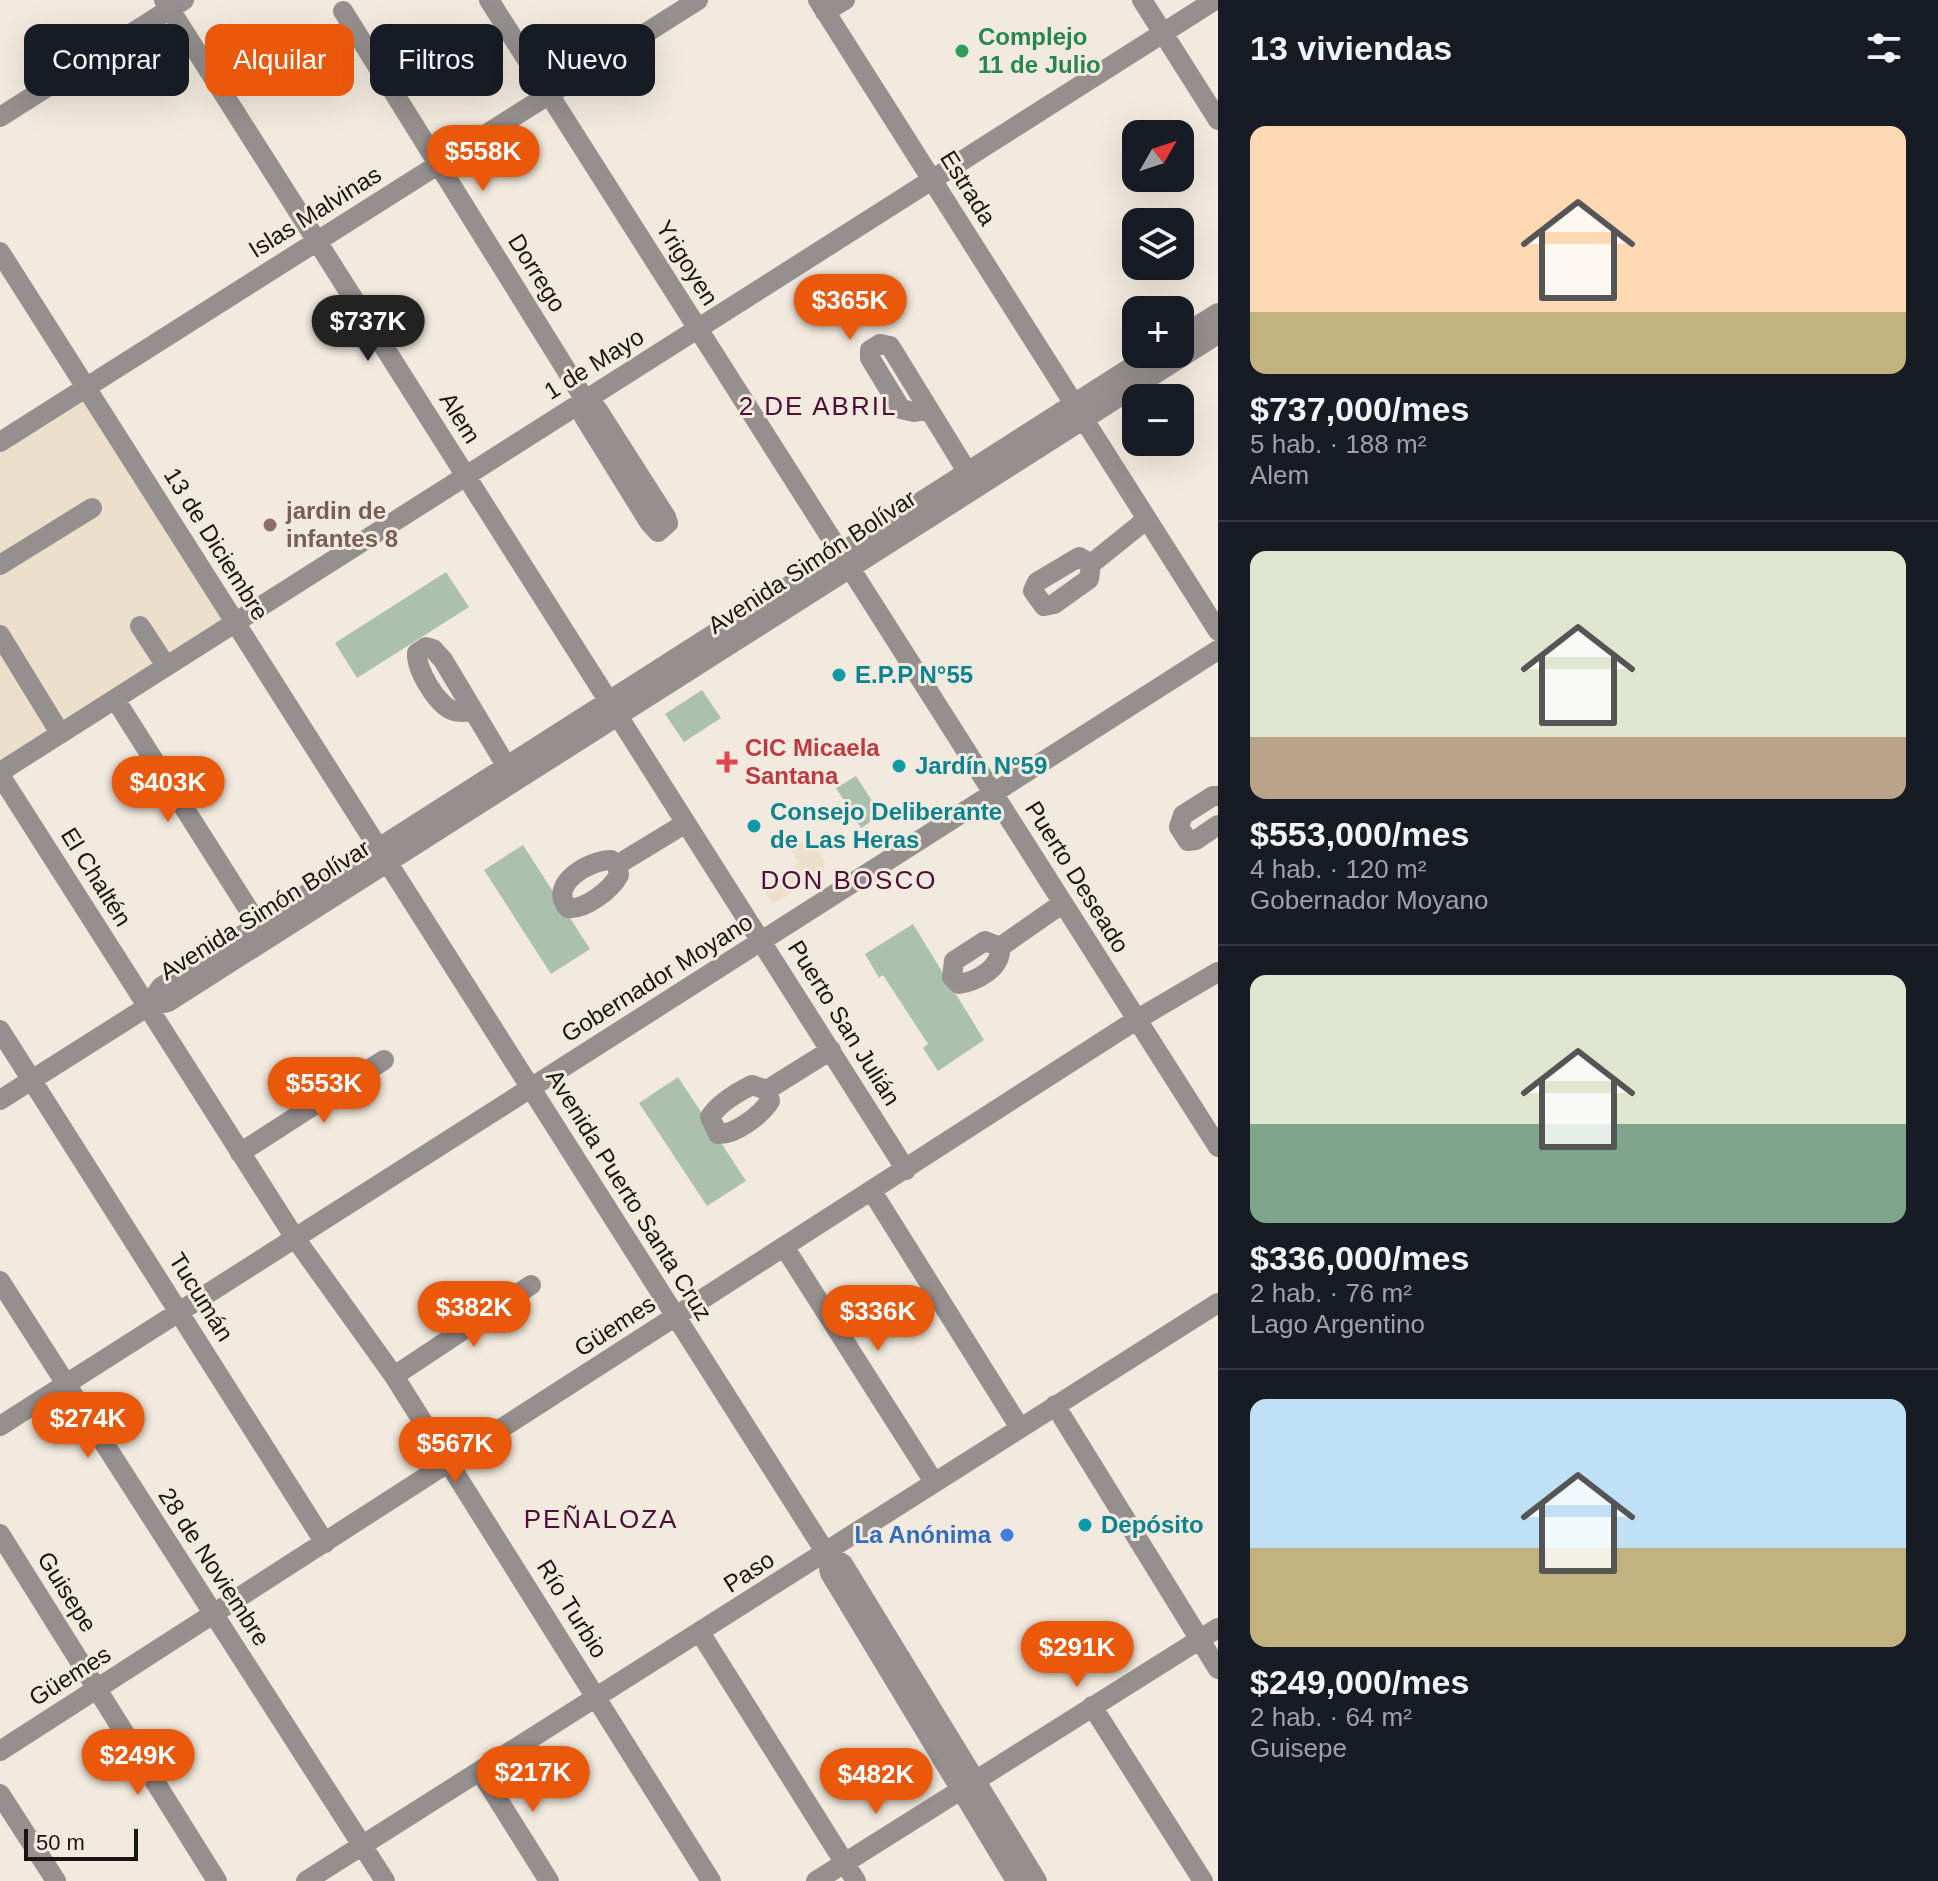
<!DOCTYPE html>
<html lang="es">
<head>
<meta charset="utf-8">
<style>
	body { margin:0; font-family:Arial,sans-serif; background:#242831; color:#f1f3f6; height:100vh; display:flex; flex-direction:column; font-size:30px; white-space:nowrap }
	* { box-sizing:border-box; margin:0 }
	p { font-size:26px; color:#9ea1a6 }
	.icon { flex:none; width:44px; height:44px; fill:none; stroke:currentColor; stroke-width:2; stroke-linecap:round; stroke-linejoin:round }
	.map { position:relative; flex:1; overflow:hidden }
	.side { display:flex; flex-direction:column; background:#171b24; width:720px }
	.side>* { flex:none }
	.top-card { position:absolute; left:24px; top:24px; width:760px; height:72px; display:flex; gap:16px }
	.needle { width:52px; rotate:51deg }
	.controls { position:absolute; left:1122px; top:120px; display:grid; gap:16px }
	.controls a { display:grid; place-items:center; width:72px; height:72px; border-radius:16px; background:#171b24; box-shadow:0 8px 32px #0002; font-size:40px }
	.scale { position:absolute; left:24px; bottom:20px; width:114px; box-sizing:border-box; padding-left:8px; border:4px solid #191612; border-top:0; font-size:22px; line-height:28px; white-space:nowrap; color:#191612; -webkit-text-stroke:6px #f2eade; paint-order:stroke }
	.price { position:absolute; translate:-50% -68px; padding:0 18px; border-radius:28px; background:#ea580c; color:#fff; font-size:26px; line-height:52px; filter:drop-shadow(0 2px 4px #0008) }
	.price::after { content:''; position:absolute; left:50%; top:48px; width:24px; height:18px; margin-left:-12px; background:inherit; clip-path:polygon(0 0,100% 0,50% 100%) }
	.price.on { background:#222; color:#fff }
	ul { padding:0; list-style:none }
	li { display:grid; align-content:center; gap:16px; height:424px; padding:0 32px }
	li+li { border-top:2px solid #363941 }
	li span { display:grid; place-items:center; height:248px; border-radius:16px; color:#555 }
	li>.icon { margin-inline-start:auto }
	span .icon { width:144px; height:144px; fill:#fffc; stroke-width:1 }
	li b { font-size:34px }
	h2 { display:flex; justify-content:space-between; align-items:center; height:96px; padding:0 32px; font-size:34px }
	.chip { padding:0 28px; border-radius:16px; background:#171b24; box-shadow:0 8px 32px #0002; font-size:28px; line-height:72px }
	.chip.on { background:#ea580c; color:#fff }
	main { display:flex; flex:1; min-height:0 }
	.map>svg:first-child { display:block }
	.built { fill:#ece0cd }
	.green { fill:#abc1ae }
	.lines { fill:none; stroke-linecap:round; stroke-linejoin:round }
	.minor { stroke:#958f8e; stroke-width:20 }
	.leisure-dot { fill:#2e9e5b; stroke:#f2eade; stroke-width:3 }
	.education-dot { fill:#8d6e63; stroke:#f2eade; stroke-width:3 }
	.culture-dot { fill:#0f9aa8; stroke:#f2eade; stroke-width:3 }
	.health-dot { fill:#e0444e; stroke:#f2eade; stroke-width:3 }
	.shop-dot { fill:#3f7fe0; stroke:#f2eade; stroke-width:3 }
	.labels { text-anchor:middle; stroke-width:6; stroke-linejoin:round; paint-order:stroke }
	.leisure-label { font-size:24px; font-weight:bold; fill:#27864d; stroke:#f2eade; text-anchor:start }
	.street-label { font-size:24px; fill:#191612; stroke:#f2eade }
	.education-label { font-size:24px; font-weight:bold; fill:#785e54; stroke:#f2eade; text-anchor:start }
	.culture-label { font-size:24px; font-weight:bold; fill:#0d838f; stroke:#f2eade; text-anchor:start }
	.health-label { font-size:24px; font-weight:bold; fill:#be3a42; stroke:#f2eade; text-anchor:start }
	.shop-label { font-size:24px; font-weight:bold; fill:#366cbe; stroke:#f2eade; text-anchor:end }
	.neighbourhood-label { font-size:26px; letter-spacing:2px; fill:#4d1138; stroke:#f2eade }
</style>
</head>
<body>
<main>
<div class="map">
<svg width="1218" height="1881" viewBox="0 0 1218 1881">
	<rect width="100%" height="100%" fill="#f2eade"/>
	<!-- built -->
	<path class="built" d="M86,387L235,622L0,772V442Z
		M809,836L825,862L823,873L773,904L762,887L799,862L790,849Z"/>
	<!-- green -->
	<path class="green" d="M446,572L469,607L357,678L335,643Z
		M702,690L721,718L684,742L665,714Z
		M856,776L881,815L861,828L836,788Z
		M523,845L590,949L551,974L484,870Z
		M913,924L984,1040L938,1071L923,1048L928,1044L883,975L879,978L865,954Z
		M678,1077L746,1181L707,1206L639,1103Z"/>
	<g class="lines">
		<!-- minor -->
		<path class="minor" d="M164,0L906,1170
			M489,0L1218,1147
			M818,0L1218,631
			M1142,0L1218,120
			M343,11L585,400L597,409L666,517L668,523L658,532L649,522L584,417L585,400
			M825,12L845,0
			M0,117L184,0
			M0,252L826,1553L843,1564L1037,1881
			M1180,337L1218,313
			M929,409L914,412L901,409L870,358V350L880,344L890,346L968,473
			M0,442L698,0
			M1091,564L1089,579L1054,604L1044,606L1033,591L1037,582L1079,557L1091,564L1147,519
			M0,565L92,508
			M140,626L166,666
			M0,635L60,733
			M115,699L259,926
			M473,712C467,711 460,713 454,711C437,706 416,669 417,653L426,647L433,649L443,660L507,767
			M0,772L1215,0
			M0,775L295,1238L394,1376L711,1881
			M1218,796H1213L1183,815L1179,827L1188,841L1196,840L1218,825
			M617,865L619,875C611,890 585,910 568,908C547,885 589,860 611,860L617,865L686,823
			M1000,947C1002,968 977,981 959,984L952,977L954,961L985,941L1000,947L1063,903
			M147,1007L161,987L1152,354
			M0,1030L325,1543
			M767,1090L770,1101C761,1115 735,1135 718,1134L710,1117C719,1103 738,1092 752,1085L767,1090L831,1050
			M0,1100L147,1007L168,1002L1218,334
			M240,1153L384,1060
			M873,1193L1020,1428
			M785,1248L934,1482
			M0,1281L385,1881
			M394,1376L531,1285
			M1055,1405L1218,1669
			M0,1426L1218,650
			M0,1534L217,1881
			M826,1553L830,1573L1016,1881
			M701,1634L856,1881
			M1092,1706L1203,1881
			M0,1751L1136,1020L1218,972
			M480,1771L549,1881
			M0,1794L56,1881
			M306,1881L1218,1303
			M816,1881L1218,1628"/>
	</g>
	<!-- markers -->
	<circle class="leisure-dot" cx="962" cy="51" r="8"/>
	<circle class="education-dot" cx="270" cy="525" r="8"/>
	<g class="culture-dot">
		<circle cx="839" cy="675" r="8"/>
		<circle cx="899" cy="766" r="8"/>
		<circle cx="754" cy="826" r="8"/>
		<circle cx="1085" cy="1525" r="8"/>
	</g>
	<path class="health-dot" d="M723 750h8v8h8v8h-8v8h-8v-8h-8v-8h8z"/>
	<circle class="shop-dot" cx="1007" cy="1535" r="8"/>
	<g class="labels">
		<!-- leisure labels -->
		<g class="leisure-label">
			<text x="978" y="45">Complejo<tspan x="978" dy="28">11 de Julio</tspan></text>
		</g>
		<!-- street labels -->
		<g class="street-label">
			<text transform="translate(968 188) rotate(58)" y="8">Estrada</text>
			<text transform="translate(315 212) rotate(-32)" y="8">Islas Malvinas</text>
			<text transform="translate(687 263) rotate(58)" y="8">Yrigoyen</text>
			<text transform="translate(537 273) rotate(58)" y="8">Dorrego</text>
			<text transform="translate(594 364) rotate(-32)" y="8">1 de Mayo</text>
			<text transform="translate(460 418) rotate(58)" y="8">Alem</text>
			<text transform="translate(216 544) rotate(58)" y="8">13 de Diciembre</text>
			<text transform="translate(812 562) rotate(-33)" y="8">Avenida Simón Bolívar</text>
			<text transform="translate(96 877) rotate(58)" y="8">El Chaltén</text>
			<text transform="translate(1077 877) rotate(58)" y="8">Puerto Deseado</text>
			<text transform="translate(265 910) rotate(-32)" y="8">Avenida Simón Bolívar</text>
			<text transform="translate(657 978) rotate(-32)" y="8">Gobernador Moyano</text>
			<text transform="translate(844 1023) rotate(58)" y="8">Puerto San Julián</text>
			<text transform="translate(629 1195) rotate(58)" y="8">Avenida Puerto Santa Cruz</text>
			<text transform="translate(201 1297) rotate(58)" y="8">Tucumán</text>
			<text transform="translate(615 1326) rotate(-33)" y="8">Güemes</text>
			<text transform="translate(214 1567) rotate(57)" y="8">28 de Noviembre</text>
			<text transform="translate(749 1572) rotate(-33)" y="8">Paso</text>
			<text transform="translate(67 1592) rotate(58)" y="8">Guisepe</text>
			<text transform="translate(572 1609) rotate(58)" y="8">Río Turbio</text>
			<text transform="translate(70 1676) rotate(-32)" y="8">Güemes</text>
		</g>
		<!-- education labels -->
		<g class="education-label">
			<text x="286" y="519">jardin de<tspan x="286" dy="28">infantes 8</tspan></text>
		</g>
		<!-- culture labels -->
		<g class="culture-label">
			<text x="855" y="683">E.P.P N°55</text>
			<text x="915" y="774">Jardín N°59</text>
			<text x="770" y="820">Consejo Deliberante<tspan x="770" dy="28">de Las Heras</tspan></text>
			<text x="1101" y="1533">Depósito</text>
		</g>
		<!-- health labels -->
		<g class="health-label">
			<text x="745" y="756">CIC Micaela<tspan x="745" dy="28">Santana</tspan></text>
		</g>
		<!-- shop labels -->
		<g class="shop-label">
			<text x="991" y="1543">La Anónima</text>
		</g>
		<!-- neighbourhood labels -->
		<g class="neighbourhood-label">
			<text x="818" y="415">2 DE ABRIL</text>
			<text x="849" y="889">DON BOSCO</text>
			<text x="601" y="1528">PEÑALOZA</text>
		</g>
	</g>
</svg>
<div class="controls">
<a><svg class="needle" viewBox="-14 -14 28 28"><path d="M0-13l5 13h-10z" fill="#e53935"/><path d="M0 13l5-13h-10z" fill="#9ea1a6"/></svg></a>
<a><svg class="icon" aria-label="layers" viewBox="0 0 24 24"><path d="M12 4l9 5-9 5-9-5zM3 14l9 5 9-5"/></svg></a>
<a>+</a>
<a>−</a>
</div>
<div class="scale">50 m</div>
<b class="price" style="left:483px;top:193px">$558K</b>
<b class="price" style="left:850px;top:342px">$365K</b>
<b class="price on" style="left:368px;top:363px">$737K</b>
<b class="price" style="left:168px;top:824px">$403K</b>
<b class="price" style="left:324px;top:1125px">$553K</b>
<b class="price" style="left:474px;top:1349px">$382K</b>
<b class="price" style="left:878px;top:1353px">$336K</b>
<b class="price" style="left:88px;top:1460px">$274K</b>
<b class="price" style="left:455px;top:1485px">$567K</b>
<b class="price" style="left:1077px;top:1689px">$291K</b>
<b class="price" style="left:138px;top:1797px">$249K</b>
<b class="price" style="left:533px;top:1814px">$217K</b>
<b class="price" style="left:876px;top:1816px">$482K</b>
<div class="top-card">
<a class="chip">Comprar</a>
<a class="chip on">Alquilar</a>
<a class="chip">Filtros</a>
<a class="chip">Nuevo</a>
</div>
</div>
<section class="side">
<h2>13 viviendas<svg class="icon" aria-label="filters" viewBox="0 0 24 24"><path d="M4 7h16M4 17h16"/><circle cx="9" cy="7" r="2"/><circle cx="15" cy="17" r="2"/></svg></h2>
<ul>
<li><span style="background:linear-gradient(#ffd9b3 75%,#c2b280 0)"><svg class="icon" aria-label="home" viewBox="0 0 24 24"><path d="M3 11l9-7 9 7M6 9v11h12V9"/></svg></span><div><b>$737,000/mes</b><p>5 hab. · 188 m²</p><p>Alem</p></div></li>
<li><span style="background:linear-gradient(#dfe7d0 75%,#b9a48a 0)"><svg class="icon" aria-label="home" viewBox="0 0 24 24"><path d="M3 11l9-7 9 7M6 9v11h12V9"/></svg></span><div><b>$553,000/mes</b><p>4 hab. · 120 m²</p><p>Gobernador Moyano</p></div></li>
<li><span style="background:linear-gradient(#dfe7d0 60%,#7fa58c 0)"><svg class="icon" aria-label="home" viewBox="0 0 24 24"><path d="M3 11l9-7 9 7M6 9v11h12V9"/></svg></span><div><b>$336,000/mes</b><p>2 hab. · 76 m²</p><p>Lago Argentino</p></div></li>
<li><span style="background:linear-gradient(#bfe0f5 60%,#c2b280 0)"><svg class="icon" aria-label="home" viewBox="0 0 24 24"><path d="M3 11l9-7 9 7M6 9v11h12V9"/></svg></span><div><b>$249,000/mes</b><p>2 hab. · 64 m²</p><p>Guisepe</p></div></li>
</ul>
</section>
</main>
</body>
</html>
